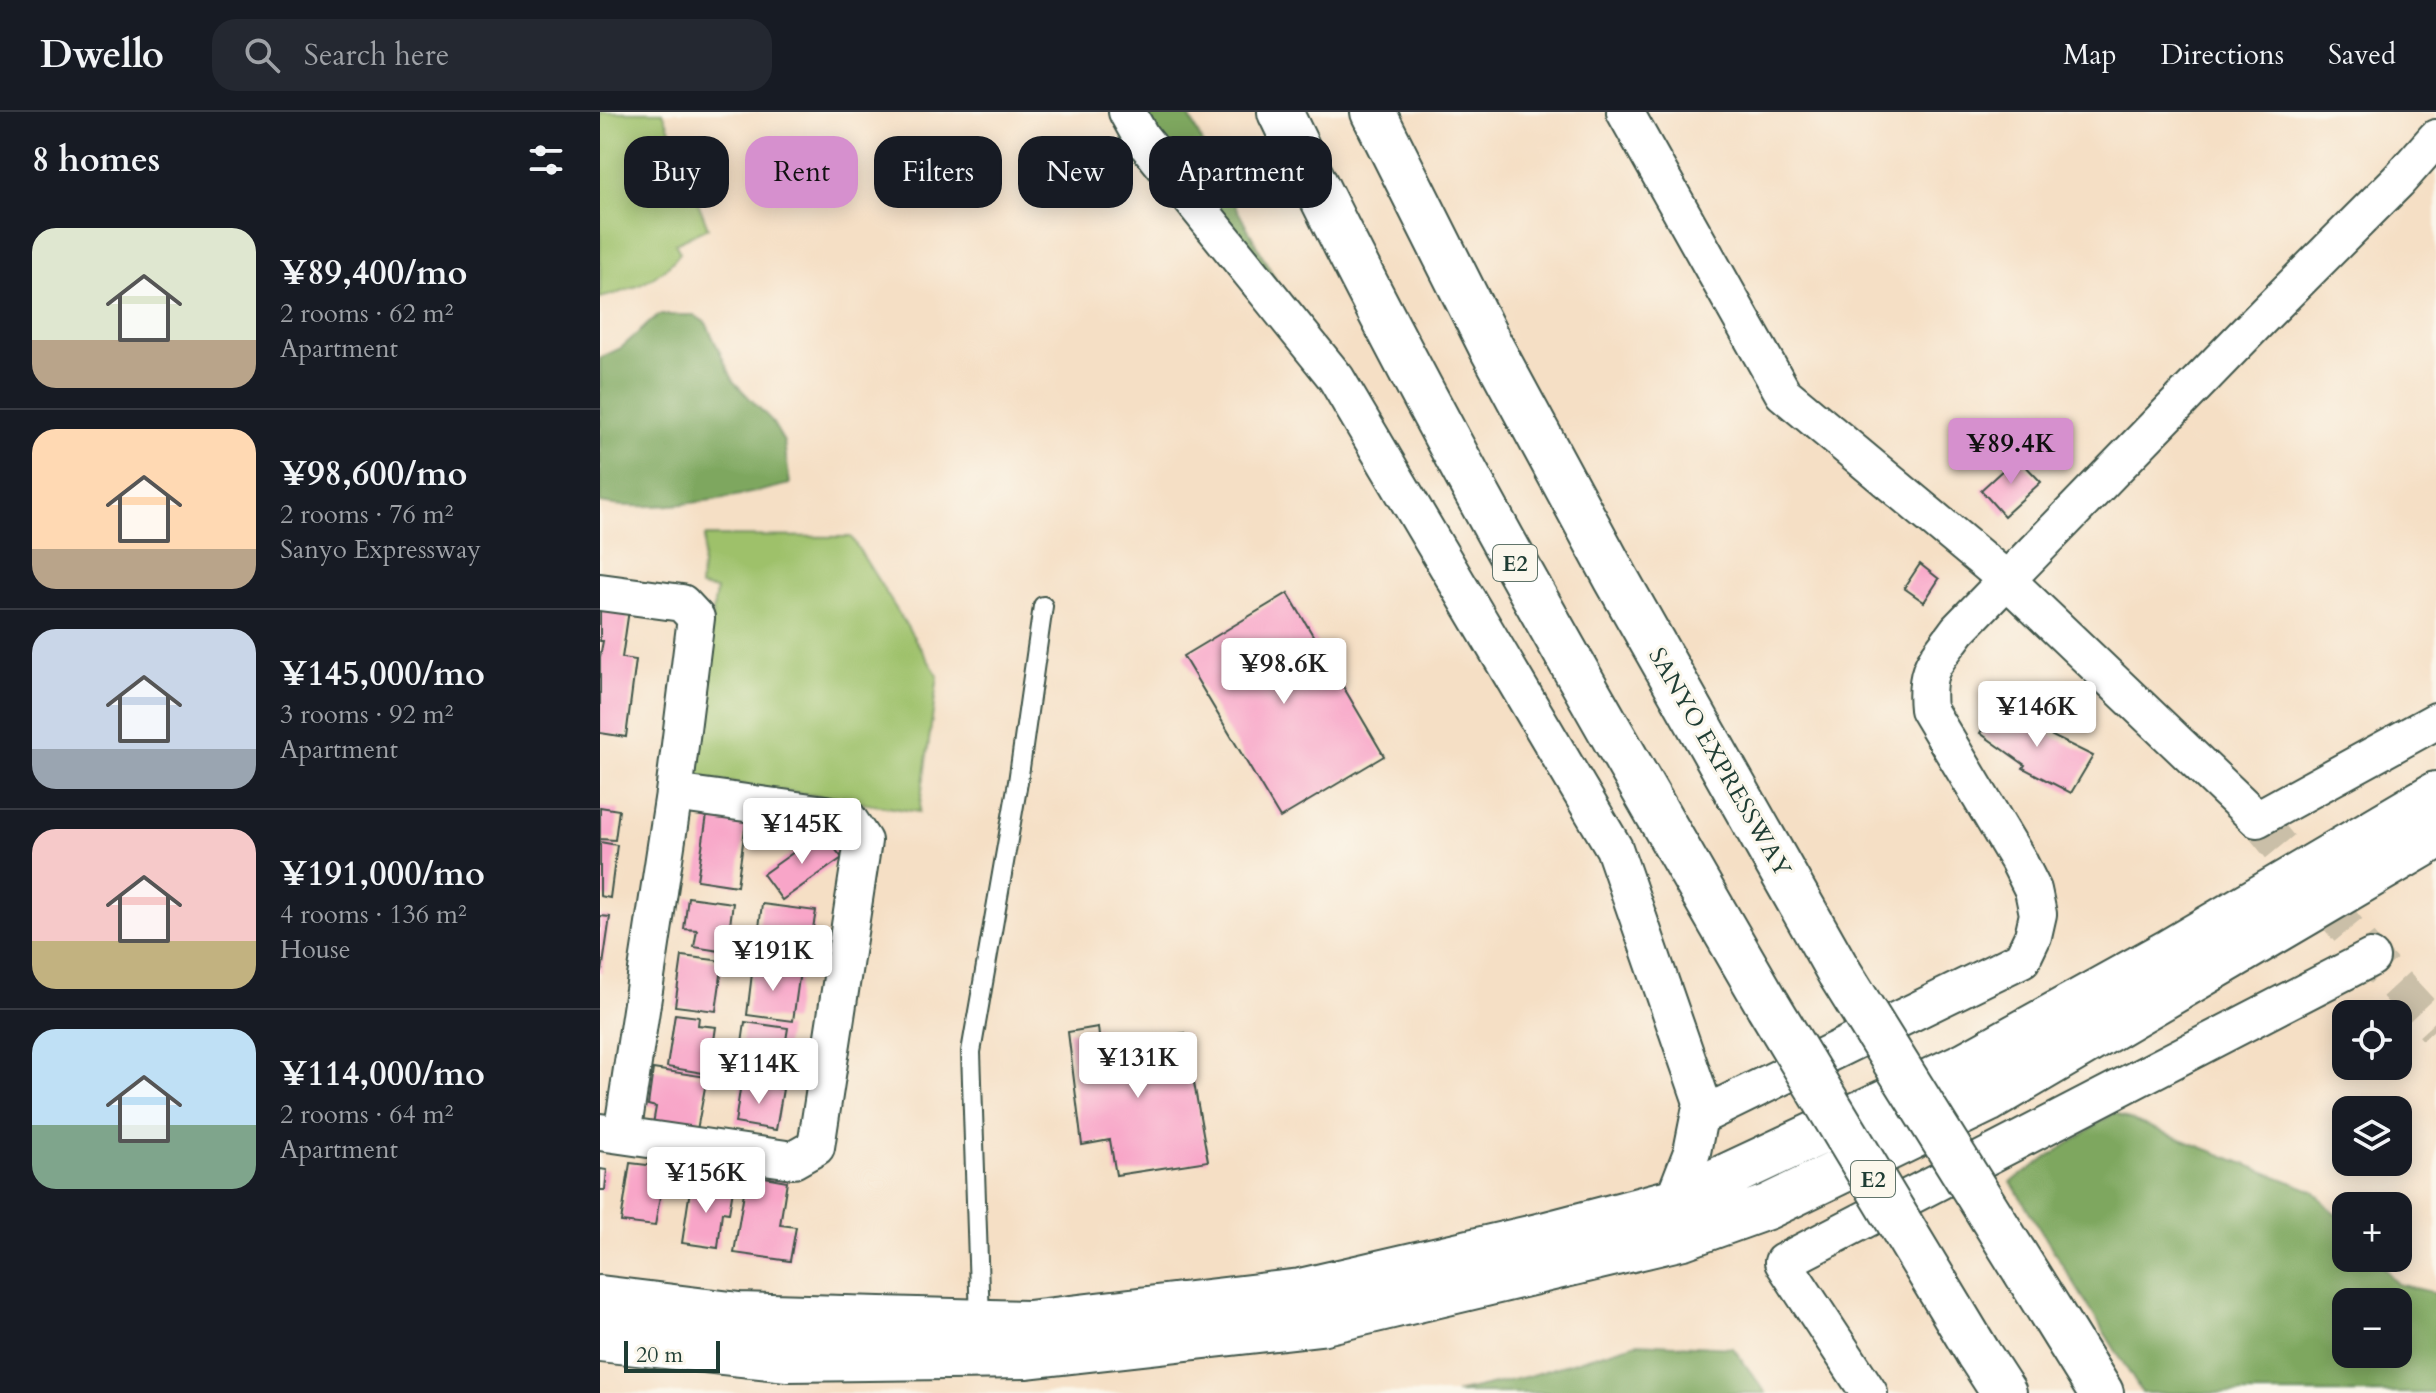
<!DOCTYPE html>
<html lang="en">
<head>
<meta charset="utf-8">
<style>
	body { margin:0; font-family:Cardo,serif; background:#242831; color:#f1f3f6; height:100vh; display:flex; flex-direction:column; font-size:30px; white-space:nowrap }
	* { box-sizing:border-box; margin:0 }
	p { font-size:26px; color:#9ea1a6 }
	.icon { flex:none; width:44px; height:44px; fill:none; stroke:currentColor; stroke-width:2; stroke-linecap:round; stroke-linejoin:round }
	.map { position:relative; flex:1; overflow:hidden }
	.sheet { display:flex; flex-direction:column; background:#171b24; width:600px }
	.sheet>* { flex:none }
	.banner { position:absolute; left:24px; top:24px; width:760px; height:72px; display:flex; gap:16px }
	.controls { position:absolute; left:1732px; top:888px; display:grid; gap:16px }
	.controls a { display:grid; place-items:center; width:80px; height:80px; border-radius:16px; background:#171b24; box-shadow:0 4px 20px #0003; font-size:40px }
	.scale { position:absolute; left:24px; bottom:20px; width:96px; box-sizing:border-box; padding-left:8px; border:4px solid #1f3d34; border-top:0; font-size:22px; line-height:28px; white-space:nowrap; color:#1f3d34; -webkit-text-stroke:6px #fbf7ec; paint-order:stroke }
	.price { position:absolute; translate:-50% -68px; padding:0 18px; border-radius:8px; background:#fff; color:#222; font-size:26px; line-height:52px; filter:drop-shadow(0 2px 4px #0008) }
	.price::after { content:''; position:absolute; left:50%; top:48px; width:24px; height:18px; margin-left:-12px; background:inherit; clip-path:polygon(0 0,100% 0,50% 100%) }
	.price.active { background:#d690ce; color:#111 }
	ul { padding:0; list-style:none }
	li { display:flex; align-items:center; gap:24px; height:200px; padding:0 32px }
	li+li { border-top:2px solid #363941 }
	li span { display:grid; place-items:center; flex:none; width:224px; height:160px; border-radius:24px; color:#555 }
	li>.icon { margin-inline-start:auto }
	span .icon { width:96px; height:96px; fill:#fffc; stroke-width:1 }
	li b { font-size:34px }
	h2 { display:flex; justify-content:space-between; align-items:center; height:96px; padding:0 32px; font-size:34px }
	.pill { padding:0 28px; border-radius:24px; background:#171b24; box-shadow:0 4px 20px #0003; font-size:28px; line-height:72px }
	.pill.active { background:#d690ce; color:#111 }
	header { display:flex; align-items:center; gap:48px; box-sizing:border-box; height:112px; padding:0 40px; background:#171b24; border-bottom:2px solid #363941 }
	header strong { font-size:38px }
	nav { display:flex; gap:44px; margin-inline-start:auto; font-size:28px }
	.search { width:560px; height:72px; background:#242831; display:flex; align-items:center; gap:20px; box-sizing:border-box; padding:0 28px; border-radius:24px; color:#9ea1a6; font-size:30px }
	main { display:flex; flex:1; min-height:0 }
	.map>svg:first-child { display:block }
	.green { fill:#9ec16a; stroke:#5e7f4f; stroke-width:2 }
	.forest { fill:#7ea75e; stroke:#4e7249; stroke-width:2; fill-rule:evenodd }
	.building { fill:#f8a5c8 }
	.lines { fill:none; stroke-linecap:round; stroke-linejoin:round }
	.street-tunnel { stroke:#cabfa8; stroke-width:36; stroke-dasharray:36 18; stroke-linecap:butt }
	.lane-casing { stroke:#3f554a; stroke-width:22 }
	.street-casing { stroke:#3f554a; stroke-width:40 }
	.secondary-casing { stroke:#3f554a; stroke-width:48 }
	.highway-casing { stroke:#3f554a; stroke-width:48 }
	.lane { stroke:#fff; stroke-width:18 }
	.street { stroke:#fff; stroke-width:36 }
	.secondary { stroke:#fff; stroke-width:44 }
	.highway { stroke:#fff; stroke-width:44 }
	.highway-bridge-casing { stroke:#3f554a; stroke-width:48; stroke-linecap:butt }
	.highway-bridge { stroke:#fff; stroke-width:44 }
	.labels { text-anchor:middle; stroke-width:6; stroke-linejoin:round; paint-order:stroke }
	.shield { fill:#fbf7ec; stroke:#61756b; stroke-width:2 }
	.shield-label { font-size:22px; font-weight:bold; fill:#1f3d34 }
	.street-label { font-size:24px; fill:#1f3d34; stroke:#fbf7ec }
</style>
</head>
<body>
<header>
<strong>Dwello</strong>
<div class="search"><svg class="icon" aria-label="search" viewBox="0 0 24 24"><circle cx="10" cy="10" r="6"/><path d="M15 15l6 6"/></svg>Search here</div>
<nav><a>Map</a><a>Directions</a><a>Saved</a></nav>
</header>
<main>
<section class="sheet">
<h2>8 homes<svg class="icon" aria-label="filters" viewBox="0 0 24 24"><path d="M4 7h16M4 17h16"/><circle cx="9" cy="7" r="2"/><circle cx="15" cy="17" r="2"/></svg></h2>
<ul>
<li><span style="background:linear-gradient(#dfe7d0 70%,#b9a48a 0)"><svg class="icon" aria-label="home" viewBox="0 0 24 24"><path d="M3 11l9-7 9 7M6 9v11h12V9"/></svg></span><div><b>¥89,400/mo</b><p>2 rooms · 62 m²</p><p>Apartment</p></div></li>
<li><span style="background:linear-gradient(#ffd9b3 75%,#b9a48a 0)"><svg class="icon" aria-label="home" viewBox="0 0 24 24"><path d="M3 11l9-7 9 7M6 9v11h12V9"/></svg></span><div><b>¥98,600/mo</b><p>2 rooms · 76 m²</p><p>Sanyo Expressway</p></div></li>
<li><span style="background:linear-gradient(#c9d6e8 75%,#9aa5b1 0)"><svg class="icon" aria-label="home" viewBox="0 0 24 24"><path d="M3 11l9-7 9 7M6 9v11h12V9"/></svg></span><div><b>¥145,000/mo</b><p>3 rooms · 92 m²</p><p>Apartment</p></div></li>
<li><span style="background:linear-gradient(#f6c9c9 70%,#c2b280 0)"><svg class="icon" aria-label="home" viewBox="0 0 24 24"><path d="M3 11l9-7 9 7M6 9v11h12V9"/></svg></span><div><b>¥191,000/mo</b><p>4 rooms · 136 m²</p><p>House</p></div></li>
<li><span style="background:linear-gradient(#bfe0f5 60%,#7fa58c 0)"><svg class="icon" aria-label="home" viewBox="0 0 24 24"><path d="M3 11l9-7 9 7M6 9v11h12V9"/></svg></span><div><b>¥114,000/mo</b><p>2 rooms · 64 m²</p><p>Apartment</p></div></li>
</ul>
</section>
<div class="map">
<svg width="1836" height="1281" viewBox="0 0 1836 1281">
	<rect width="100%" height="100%" fill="#fbf7ec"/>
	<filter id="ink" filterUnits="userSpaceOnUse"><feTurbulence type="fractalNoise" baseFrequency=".0125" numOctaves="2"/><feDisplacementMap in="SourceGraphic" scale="16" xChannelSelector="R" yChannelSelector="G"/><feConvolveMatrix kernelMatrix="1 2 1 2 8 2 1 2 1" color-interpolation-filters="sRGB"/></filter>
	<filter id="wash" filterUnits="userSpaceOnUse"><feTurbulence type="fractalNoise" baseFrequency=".006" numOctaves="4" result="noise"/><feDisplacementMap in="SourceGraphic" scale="32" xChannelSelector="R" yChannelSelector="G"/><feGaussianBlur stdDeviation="1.8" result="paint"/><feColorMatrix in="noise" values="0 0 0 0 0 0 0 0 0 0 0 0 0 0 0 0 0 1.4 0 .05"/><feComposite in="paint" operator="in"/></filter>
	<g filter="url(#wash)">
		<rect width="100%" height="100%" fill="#f5dfc5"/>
		<!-- green -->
		<path class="green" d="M0,0H63L108,116L75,131L80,141C59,168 33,178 0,186Z
			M105,424L251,425L338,564L319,700L108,667L91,660L116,478L100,475Z"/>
		<!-- forest -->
		<path class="forest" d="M534,0H587L621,68L713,236Z
			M58,203H94L106,211L134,270L171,308L184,330L190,372C135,386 55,401 0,391V246L21,236Z
			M1514,1001L1714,1079L1746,1114V1146H1775L1798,1172L1836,1181V1281H1542L1411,1070ZM1746,1190H1798V1242H1746Z
			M1037,1231L1133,1236L1166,1281H855L925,1265Z"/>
		<g id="blocks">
			<!-- building -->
			<path class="building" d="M1417,345L1441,370L1404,404L1381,378Z
				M1320,452L1339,467L1324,490L1304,476Z
				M688,481L784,644L680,706L583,544Z
				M0,494L29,498L22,546L36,548L26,625L0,621V545L3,529H0Z
				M1400,592L1440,618L1493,644L1471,681L1423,656L1425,653L1380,621Z
				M0,695L19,698L15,728L0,727Z
				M107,703L146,709L137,774L97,768Z
				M222,720L242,746L182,788L163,762Z
				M0,730L17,733L10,786L0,784Z
				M88,785L133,791L126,840L94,835L97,818L84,817Z
				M162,792L216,799L208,845L156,838Z
				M0,804L10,805L2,860H0Z
				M82,844L123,849L116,899L75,894Z
				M153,853L200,859L193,909L147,903Z
				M75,902L99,905L98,913L116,915L109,962L67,955Z
				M145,910L188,916L179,971L137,966Z
				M498,915L500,934L585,921L608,1049L516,1063L510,1028L482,1033L468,920Z
				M53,957L107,965L97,1018L53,1012L56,995L48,993Z
				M141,971L183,977L176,1018L135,1011Z
				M30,1051L65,1055L55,1114L21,1110Z
				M0,1057L7,1058L5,1078H0Z
				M147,1062L187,1069L180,1113L196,1115L190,1149L134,1141Z
				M91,1071L133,1077L129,1101L122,1100L118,1136L82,1131Z"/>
		</g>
	</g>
	<g filter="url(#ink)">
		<use href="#blocks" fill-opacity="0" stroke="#3f554a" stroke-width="2"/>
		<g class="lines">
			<!-- street-tunnel -->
			<path class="street-tunnel" d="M1657,707L1771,846L1836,916"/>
			<defs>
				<path id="lane" d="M380,1208L371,940L418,670L443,494"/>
				<path id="street" d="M527,0L541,25L736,266L1014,736L1102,990L1092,1040L1073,1089
					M1025,0L1183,281L1407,468L1657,707L1836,609
					M0,480L82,491L96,506L74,681L22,1023
					M1099,1005L1422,847L1433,824L1438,802L1433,778L1418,748L1328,597C1324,556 1335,550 1358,518L1666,201L1798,69L1836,26
					M0,1020L193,1048L216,1035L263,729L247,705L74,681
					M1269,1281L1183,1150L1771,846"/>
				<path id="secondary" d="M0,1186L139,1203L428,1211L701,1179L943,1123L1073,1089L1366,952L1570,839L1836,682
					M0,1227L188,1247L427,1244L720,1211L1083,1125L1167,1095L1388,988L1836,725"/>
				<path id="highway" d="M680,0C827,306 998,599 1168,893
					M773,0L890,233L1016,466L1239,860
					M1452,1202L1501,1281
					M1378,1241L1404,1281"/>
			</defs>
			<!-- lane casing -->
			<use href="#lane" class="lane-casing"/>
			<!-- street casing -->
			<use href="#street" class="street-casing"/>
			<!-- secondary casing -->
			<use href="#secondary" class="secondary-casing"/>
			<!-- highway casing -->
			<use href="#highway" class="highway-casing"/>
			<!-- lane -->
			<use href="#lane" class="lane"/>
			<!-- street -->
			<use href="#street" class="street"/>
			<!-- secondary -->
			<use href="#secondary" class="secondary"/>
			<!-- highway -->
			<use href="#highway" class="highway"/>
			<defs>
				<path id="highway-bridge" d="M1239,860L1452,1202
					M1168,893L1378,1241"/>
			</defs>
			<!-- highway-bridge casing -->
			<use href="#highway-bridge" class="highway-bridge-casing"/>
			<!-- highway-bridge -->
			<use href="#highway-bridge" class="highway-bridge"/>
		</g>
	</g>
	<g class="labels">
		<!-- shield labels -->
		<g class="shield">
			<rect x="893" y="433" width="44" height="36" rx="6"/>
			<rect x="1251" y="1049" width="44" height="36" rx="6"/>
		</g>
		<g class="shield-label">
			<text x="915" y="459">E2</text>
			<text x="1273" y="1075">E2</text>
		</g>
		<!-- street labels -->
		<g class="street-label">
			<text transform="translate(1120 650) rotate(60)" y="8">SANYO EXPRESSWAY</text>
		</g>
	</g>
</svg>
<div class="controls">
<a><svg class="icon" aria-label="locate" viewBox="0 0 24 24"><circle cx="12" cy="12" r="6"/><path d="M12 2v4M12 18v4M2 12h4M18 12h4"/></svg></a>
<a><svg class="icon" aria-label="layers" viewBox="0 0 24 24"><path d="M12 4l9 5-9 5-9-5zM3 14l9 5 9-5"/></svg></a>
<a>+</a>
<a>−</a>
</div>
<div class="scale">20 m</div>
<b class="price active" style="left:1411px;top:374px">¥89.4K</b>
<b class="price" style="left:684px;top:594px">¥98.6K</b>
<b class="price" style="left:1437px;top:637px">¥146K</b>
<b class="price" style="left:202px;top:754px">¥145K</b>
<b class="price" style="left:173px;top:881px">¥191K</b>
<b class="price" style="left:538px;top:988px">¥131K</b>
<b class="price" style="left:159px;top:994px">¥114K</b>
<b class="price" style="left:106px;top:1103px">¥156K</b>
<div class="banner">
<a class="pill">Buy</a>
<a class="pill active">Rent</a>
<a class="pill">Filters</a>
<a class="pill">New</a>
<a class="pill">Apartment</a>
</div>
</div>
</main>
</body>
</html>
